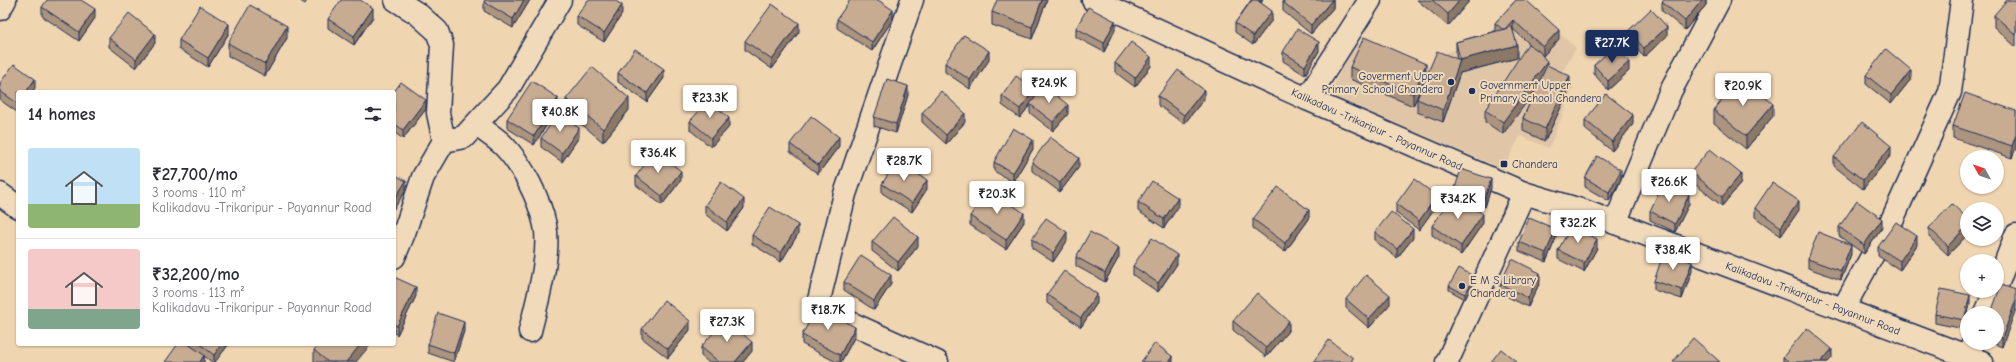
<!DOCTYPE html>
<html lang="en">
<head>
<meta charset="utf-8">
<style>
	body { margin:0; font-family:"Comic Neue",sans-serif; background:#f2f2f3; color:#2b2b33; height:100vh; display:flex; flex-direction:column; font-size:15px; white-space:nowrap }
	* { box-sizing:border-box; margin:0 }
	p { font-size:13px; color:#7c7c81 }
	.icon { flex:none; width:22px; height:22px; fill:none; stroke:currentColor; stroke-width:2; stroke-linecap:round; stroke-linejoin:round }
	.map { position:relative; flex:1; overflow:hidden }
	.side { position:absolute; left:16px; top:90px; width:380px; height:256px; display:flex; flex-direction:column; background:#fff; border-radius:4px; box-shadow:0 1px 3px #0004 }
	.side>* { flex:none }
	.needle { width:26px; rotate:310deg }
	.buttons { position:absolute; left:1960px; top:150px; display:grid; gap:8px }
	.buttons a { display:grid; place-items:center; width:44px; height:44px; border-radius:50%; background:#fff; box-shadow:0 1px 3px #0004; font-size:20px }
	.price { position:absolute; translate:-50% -34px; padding:0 9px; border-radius:4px; background:#fff; color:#222; font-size:13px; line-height:26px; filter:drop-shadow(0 1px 2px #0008) }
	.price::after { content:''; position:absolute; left:50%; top:24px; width:12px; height:9px; margin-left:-6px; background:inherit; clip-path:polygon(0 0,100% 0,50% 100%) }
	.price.on { background:#1b2f5e; color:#fff }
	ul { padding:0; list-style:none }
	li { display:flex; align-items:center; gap:12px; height:100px; padding:0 12px }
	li+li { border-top:1px solid #e1e1e2 }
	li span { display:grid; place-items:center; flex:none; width:112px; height:80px; border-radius:4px; color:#555 }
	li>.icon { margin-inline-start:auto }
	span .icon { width:48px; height:48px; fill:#fffc; stroke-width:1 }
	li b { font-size:17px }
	h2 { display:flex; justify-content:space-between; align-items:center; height:48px; padding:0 12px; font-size:17px }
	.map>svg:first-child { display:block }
	.built { fill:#e0c6a7 }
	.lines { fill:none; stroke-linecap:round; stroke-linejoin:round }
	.minor-casing { stroke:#1b2f5e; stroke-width:25 }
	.secondary-casing { stroke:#1b2f5e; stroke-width:25 }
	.minor { stroke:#f1dab9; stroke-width:22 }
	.secondary { stroke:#f1dab9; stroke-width:22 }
	.wall { fill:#ac947e; stroke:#1b2f5e }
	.shaded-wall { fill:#8c7866; stroke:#1b2f5e }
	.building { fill:#c8ac92; stroke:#1b2f5e }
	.poi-dot { fill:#1b2f5e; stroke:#f1dab9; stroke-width:1.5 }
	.labels { text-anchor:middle; stroke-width:4; stroke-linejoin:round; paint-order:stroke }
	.poi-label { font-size:11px; fill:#1b2f5e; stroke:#f1dab9; text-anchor:start }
	.street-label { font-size:11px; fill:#1b2f5e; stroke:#f1dab9 }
</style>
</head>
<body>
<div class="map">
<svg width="2016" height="362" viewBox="0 0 2016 362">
	<rect width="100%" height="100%" fill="#f0d5b1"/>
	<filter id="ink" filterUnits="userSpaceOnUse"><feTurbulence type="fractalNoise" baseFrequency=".025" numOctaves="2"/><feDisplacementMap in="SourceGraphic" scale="8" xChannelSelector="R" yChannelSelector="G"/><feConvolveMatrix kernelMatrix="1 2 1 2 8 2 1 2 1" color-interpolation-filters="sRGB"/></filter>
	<g filter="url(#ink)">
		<!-- built -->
		<path class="built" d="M1521,0L1576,48L1559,77L1574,87L1549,148L1520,136L1503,169L1329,95L1355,43L1425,71L1438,55L1493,39L1492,30Z"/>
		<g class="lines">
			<defs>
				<path id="minor" d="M912,0L845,194L817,308L937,362
					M0,9L5,0
					M1307,99L1370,0
					M476,124C484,131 495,137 503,145C522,164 539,198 545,225C551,254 537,302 530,331
					M444,141L464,137L508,89L560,0
					M0,194L18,207
					M1615,223L1671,90L1719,0
					M394,257L404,233L423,177L444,141L438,113L442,45L437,31L418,14L396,0
					M1997,285L2016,235
					M1843,309L1893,218L1950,92L1962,0
					M1986,313L1995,291
					M1968,356L1973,343
					M1447,362L1524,193"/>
				<path id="secondary" d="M1093,0L1307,99L1524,193L1584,211L1982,362"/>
			</defs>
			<!-- minor casing -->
			<use href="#minor" class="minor-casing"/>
			<!-- secondary casing -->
			<use href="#secondary" class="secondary-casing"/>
			<!-- minor -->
			<use href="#minor" class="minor"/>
			<!-- secondary -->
			<use href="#secondary" class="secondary"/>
		</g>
		<!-- wall -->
		<path class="wall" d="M299,0H307L305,4Z
			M485,0H530L513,28L484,11V2Z
			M1047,0L1032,39L992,25V12Z
			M1251,0H1263L1261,3L1272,20L1253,45L1235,32V23Z
			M1333,0V8L1311,34L1283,11V2Z
			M1417,0H1470L1448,26Z
			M1516,0L1559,39L1543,56L1541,55L1547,67L1570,88L1545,141L1523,131V118L1537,87L1503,134L1485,122V110L1534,48L1513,29L1517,58L1460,73L1443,122L1417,112V99L1457,59L1456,54V42L1495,31V23Z
			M1706,0V5L1685,30L1662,11V2Z
			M2016,0V47L1994,27V15Z
			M42,7L95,18L79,41L42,16Z
			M622,14L604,42L577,25V16Z
			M373,17L354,45L328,28V19Z
			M837,19H893L872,51L837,28Z
			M1076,28L1115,30L1104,52L1076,37Z
			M1628,31L1667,36L1644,57L1628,40Z
			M799,32L772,69L745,50V41Z
			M229,33L208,67L179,49V40Z
			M109,38L155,43L136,68L109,47Z
			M287,38L265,76L228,56V43Z
			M1319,51L1305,75L1283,61V52Z
			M989,60L970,89L945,72V63Z
			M1115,63L1151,66L1135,87L1115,72Z
			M1594,65L1629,71L1608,90L1594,74Z
			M1350,67L1426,77L1413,106L1350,79Z
			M618,73L664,78L647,102L618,82Z
			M1866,75L1911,79L1891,104L1866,84Z
			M0,83L35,88L32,92H18L17,112L0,100Z
			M394,92L426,109L403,139L394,132Z
			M908,95L896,133L874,126V117Z
			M1002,96L1035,98L1068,114L1053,131L1030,113V105L1020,118L1002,105Z
			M1158,96L1204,99L1184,124L1158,105Z
			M566,99L629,110L603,142L566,111Z
			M558,107L534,145L507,128V119Z
			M1714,110L1773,116L1746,149L1714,123Z
			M2016,111L2012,158L1953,138V126Z
			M922,113L965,122L946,144L922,122Z
			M1585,120L1633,124L1612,151L1585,129Z
			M690,121L729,127L711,147L690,130Z
			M579,137L562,162L541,147V138Z
			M790,144L839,146L818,174L790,152Z
			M1033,149L1013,182L994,171V162Z
			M1891,155L1863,189L1834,166V157Z
			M1032,162L1079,167L1060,192L1032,171Z
			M1691,172L1741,183L1722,206L1691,181Z
			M636,176L681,180L662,205L636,185Z
			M1585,178L1621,179L1609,201L1585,187Z
			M882,184L927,189L912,212L882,193Z
			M1455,188H1491L1485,207L1462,200L1483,223L1461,255L1432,235V226L1455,195Z
			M1138,202L1178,207L1164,228L1138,211Z
			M1396,204L1437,205L1419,230L1396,213Z
			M1689,204L1675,232L1650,220V211Z
			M705,205L744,208L727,231L705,214Z
			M1755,208L1799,210L1781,236L1755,217Z
			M970,216L1024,222L1006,249L970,225Z
			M1967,218V235L1948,255L1929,237V228Z
			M1253,219H1309L1285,252L1253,228Z
			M1839,227L1882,228L1864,254L1839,236Z
			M1375,232L1413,238L1397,258L1375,241Z
			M798,234L781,262L752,244V235Z
			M1556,238L1546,262L1519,251V242Z
			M1032,239L1067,241L1053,262L1032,248Z
			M872,242L918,246L898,271L872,251Z
			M1917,245L1900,270L1878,256V247Z
			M1597,248L1584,272L1558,259V250Z
			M1851,254L1841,280L1808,268V259Z
			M1076,257H1119L1105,282L1076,266Z
			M1177,264L1158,292L1133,275V266Z
			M1692,271L1682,299L1654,290V281Z
			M394,277L416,296L397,335L394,333Z
			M1475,281L1465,299L1449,290V286Z
			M844,282L891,284L874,310L844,290Z
			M1540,282L1528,307L1500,293V284Z
			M2016,290L2002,347L1992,343H1997V313Z
			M1047,294L1097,303L1081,327L1047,303Z
			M1346,299L1390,304L1369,328L1346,308Z
			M1970,304L1968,313H1967L1964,329L1935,323V314Z
			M1233,321L1289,330L1266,357L1233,330Z
			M642,329L690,330L668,358L642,338Z
			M464,331L454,362L428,353V344Z
			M802,335L855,336L841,362H836L802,344Z
			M189,344H229L215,362H212L204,356V362Z
			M701,347L752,351L743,362H708L701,356Z
			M314,350L356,362H314Z
			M1783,357L1832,358L1828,362H1783Z"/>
		<!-- shaded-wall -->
		<path class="shaded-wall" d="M524,0H530L513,28V19Z
			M1042,0H1047L1032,39V27Z
			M1260,0H1263L1260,4Z
			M1332,0H1333V8L1311,34V25Z
			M1460,0H1470L1448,26V14Z
			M1702,0H1706V5L1685,30V21Z
			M622,5V14L604,42V33Z
			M373,8V17L354,45V36Z
			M95,9V18L79,41V32Z
			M893,10V19L872,51V42Z
			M1272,11V20L1253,45V36Z
			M1513,20V29L1504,39V30Z
			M1115,21V30L1104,52V43Z
			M799,23V32L772,69V60Z
			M229,24V33L208,67V58Z
			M287,26V38L265,76V64Z
			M1667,27V36L1644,57V48Z
			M1559,30V39L1543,56V47Z
			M155,34V43L136,68V59Z
			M1319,42V51L1305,75V66Z
			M1517,45V58L1460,73L1443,122V110L1460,60Z
			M989,51V60L970,89V80Z
			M1151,57V66L1135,87V78Z
			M1547,62V75L1503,134V122Z
			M1629,62V71L1608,90V81Z
			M1426,64V77L1413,106V94Z
			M664,69V78L647,102V93Z
			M1911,70V79L1891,104V95Z
			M1570,76V88L1545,141V129Z
			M35,79V88L32,92H26Z
			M908,86V95L896,133V124Z
			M1035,89V98L1020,118V109Z
			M1204,90V99L1184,124V115Z
			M558,98V107L534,145V136Z
			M629,98V110L603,142V129Z
			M426,100V109L403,139V130Z
			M1773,104V116L1746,149V136Z
			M1068,105V114L1053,131V122Z
			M965,113V122L946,144V135Z
			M1633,115V124L1612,151V142Z
			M729,118V127L711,147V138Z
			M579,128V137L562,162V153Z
			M2016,135V148L2012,158V146Z
			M839,137V146L818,174V165Z
			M1033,140V149L1013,182V173Z
			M1891,146V155L1863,189V180Z
			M1079,158V167L1060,192V183Z
			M1621,170V179L1609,201V192Z
			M681,171V180L662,205V196Z
			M1741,174V183L1722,206V197Z
			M1491,179V188L1485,207V198Z
			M927,180V189L912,212V203Z
			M406,181V190L394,209V200Z
			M1689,195V204L1675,232V224Z
			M1437,196V205L1419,230V221Z
			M1178,198V207L1164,228V219Z
			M744,199V208L727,231V222Z
			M1799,201V210L1781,236V227Z
			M1309,210V219L1285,252V243Z
			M1024,213V222L1006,249V240Z
			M1483,214V223L1461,255V246Z
			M1882,219V228L1864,254V245Z
			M798,225V234L781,262V253Z
			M1967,226V235L1948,255V246Z
			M1413,229V238L1397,258V249Z
			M1556,229V238L1546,262V253Z
			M1067,232V241L1053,262V253Z
			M1917,236V245L1900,270V261Z
			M918,237V246L898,271V262Z
			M1597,239V248L1584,272V263Z
			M1851,245V254L1841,280V271Z
			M1119,248V257L1105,282V273Z
			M1177,255V264L1158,292V283Z
			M1692,262V271L1682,299V290Z
			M1540,273V282L1528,307V298Z
			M891,275V284L874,310V301Z
			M1475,277V281L1465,299V294Z
			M416,287V296L397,335V326Z
			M1097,294V303L1081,327V318Z
			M1390,295V304L1369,328V319Z
			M1970,295V304L1968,313H1967V317L1964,329V320Z
			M2016,300V309L2002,347V338Z
			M690,321V330L668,358V349Z
			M1289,321V330L1266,357V348Z
			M464,322V331L454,362V353Z
			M855,327V336L841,362H840V355Z
			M752,342V351L743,362H735Z
			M222,344H229L215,362H214V355Z
			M361,344H371L356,362H346Z
			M1832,349V358L1828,362H1821Z
			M204,355V362H200Z
			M1173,357V362H1169Z"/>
		<!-- building -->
		<path class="building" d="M47,0H81L95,9L79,32L42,7Z
			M341,0H360L373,8L354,36L328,19Z
			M485,0H524L513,19L484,2Z
			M588,0H614L622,5L604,33L577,16Z
			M850,0H878L893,10L872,42L837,19Z
			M997,0H1042L1032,27L992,12Z
			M1252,0H1257L1272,11L1253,36L1235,23Z
			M1284,0H1332L1311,25L1283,2Z
			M1432,0H1460L1448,14Z
			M1516,0H1526L1559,30L1543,47L1513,20L1505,29H1502L1495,23Z
			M1664,0H1702L1685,21L1662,2Z
			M2007,0H2016V35L1994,15Z
			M772,4L799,23L772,60L745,41Z
			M250,5L287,26L265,64L228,43Z
			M200,6L229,24L208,58L179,40Z
			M1088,7L1115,21L1104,43L1076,28Z
			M1651,9L1667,27L1644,48L1628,31Z
			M129,13L155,34L136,59L109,38Z
			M1512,27L1517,45L1460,60L1456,42Z
			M1297,29L1319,42L1305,66L1283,52Z
			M964,35L989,51L970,80L945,63Z
			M1364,37L1426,64L1413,94L1350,67Z
			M1131,42L1151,57L1135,78L1115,63Z
			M1528,44L1539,51L1547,62L1503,122L1485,110Z
			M1615,46L1629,62L1608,81L1594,65Z
			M635,49L664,69L647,93L618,73Z
			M1886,49L1911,70L1891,95L1866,75Z
			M1437,51L1460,60L1443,110L1417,99Z
			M14,64L35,79L26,92H18V103H17L0,91V83Z
			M1547,65L1570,76L1545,129L1523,118Z
			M592,67L629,98L603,129L566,99Z
			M1178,70L1204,90L1184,115L1158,96Z
			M1016,76L1035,89L1020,109L1002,96Z
			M1741,77L1773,104L1746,136L1714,110Z
			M887,79L908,86L896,124L874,117Z
			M532,81L558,98L534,136L507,119Z
			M401,82L426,100L403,130L394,123V92Z
			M1045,86L1068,105L1053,122L1030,104Z
			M941,91L965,113L946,135L922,113Z
			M1965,93L2016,111V135L2012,146L1953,126Z
			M1606,94L1633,115L1612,142L1585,120Z
			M709,100L729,118L711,138L690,121Z
			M558,114L579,128L562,153L541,138Z
			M811,116L839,137L818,165L790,144Z
			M1862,122L1891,146L1863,180L1834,157Z
			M1013,128L1033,140L1013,173L994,162Z
			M1050,137L1079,158L1060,183L1032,162Z
			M1710,149L1741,174L1722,197L1691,172Z
			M655,151L681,171L662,196L636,176Z
			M1597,156L1621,170L1609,192L1585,178Z
			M897,160L927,180L912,203L882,184Z
			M1461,169L1491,179L1485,198L1455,188Z
			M394,174L406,181L394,200Z
			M1414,179L1437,196L1419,221L1396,204Z
			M1152,181L1178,198L1164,219L1138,202Z
			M721,182L744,199L727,222L705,205Z
			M1663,183L1689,195L1675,224L1650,211Z
			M1772,183L1799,201L1781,227L1755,208Z
			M1278,187L1309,210L1285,243L1253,219Z
			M989,189L1024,213L1006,240L970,216Z
			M1454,195L1483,214L1461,246L1432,226Z
			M1857,201L1882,219L1864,245L1839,227Z
			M1952,204L1967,218V226L1948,246L1929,228Z
			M770,207L798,225L781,253L752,235Z
			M1391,212L1413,229L1397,249L1375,232Z
			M893,217L918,237L898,262L872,242Z
			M1046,218L1067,232L1053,253L1032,239Z
			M1529,218L1556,229L1546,253L1519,242Z
			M1896,222L1917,236L1900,261L1878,247Z
			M1572,225L1597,239L1584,263L1558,250Z
			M1090,232L1119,248L1105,273L1076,257Z
			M1818,232L1851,245L1841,271L1808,259Z
			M1152,238L1177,255L1158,283L1133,266Z
			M1664,252L1692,262L1682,290L1654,281Z
			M861,255L891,275L874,301L844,282Z
			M1512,259L1540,273L1528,298L1500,284Z
			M1459,268L1475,277L1465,294L1449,286Z
			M1064,271L1097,294L1081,318L1047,294Z
			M1366,275L1390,295L1369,319L1346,299Z
			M394,277L416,287L397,326L394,324Z
			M2001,285L2016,290V300L2002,338L1997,336V313H1991Z
			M1941,289L1970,295L1964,320L1935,314Z
			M1257,293L1289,321L1266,348L1233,321Z
			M664,300L690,321L668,349L642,329Z
			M817,307L855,327L840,355L802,335Z
			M438,313L464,322L454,353L428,344Z
			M725,319L752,342L735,362H719L701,347Z
			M1807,328L1832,349L1821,362H1789L1783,357Z
			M1693,338L1720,362H1673Z
			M1329,340L1353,358L1351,362H1313Z
			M1155,343L1173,357L1169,362H1141Z
			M178,344H188L204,355L200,362H165Z
			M200,344H222L214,355Z
			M319,344H361L346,362H328L314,350Z
			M1501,349L1517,362H1491Z"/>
	</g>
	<!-- markers -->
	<g class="poi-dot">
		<circle cx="1451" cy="82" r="4"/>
		<circle cx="1472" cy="91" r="4"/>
		<rect x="1500" y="160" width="8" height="8" rx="2"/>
		<circle cx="1462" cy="286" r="4"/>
	</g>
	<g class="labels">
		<!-- poi labels -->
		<g class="poi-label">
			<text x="1443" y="80" text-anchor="end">Goverment Upper<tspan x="1443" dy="13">Primary School Chandera</tspan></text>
			<text x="1480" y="89">Government Upper<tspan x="1480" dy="13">Primary School Chandera</tspan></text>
			<text x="1512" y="168">Chandera</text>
			<text x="1470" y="284">E M S Library<tspan x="1470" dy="13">Chandera</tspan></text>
		</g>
		<!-- street labels -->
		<g class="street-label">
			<text transform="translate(1377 129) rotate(24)" y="4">Kalikadavu -Trikaripur - Payannur Road</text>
			<text transform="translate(1813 298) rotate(21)" y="4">Kalikadavu -Trikaripur - Payannur Road</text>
		</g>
	</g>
</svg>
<div class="buttons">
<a><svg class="needle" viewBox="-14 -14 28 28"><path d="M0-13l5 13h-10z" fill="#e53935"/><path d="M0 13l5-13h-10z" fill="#7c7c81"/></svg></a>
<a><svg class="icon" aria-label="layers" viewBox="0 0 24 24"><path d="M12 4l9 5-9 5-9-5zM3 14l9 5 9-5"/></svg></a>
<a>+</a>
<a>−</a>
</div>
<b class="price on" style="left:1612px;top:64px">₹27.7K</b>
<b class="price" style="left:1049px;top:104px">₹24.9K</b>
<b class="price" style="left:1743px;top:107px">₹20.9K</b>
<b class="price" style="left:710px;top:119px">₹23.3K</b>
<b class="price" style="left:560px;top:133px">₹40.8K</b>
<b class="price" style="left:658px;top:174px">₹36.4K</b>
<b class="price" style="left:904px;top:182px">₹28.7K</b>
<b class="price" style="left:1669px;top:203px">₹26.6K</b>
<b class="price" style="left:997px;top:215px">₹20.3K</b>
<b class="price" style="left:1458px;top:220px">₹34.2K</b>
<b class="price" style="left:1578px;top:244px">₹32.2K</b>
<b class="price" style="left:1673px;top:271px">₹38.4K</b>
<b class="price" style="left:828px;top:331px">₹18.7K</b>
<b class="price" style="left:727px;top:343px">₹27.3K</b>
<section class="side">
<h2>14 homes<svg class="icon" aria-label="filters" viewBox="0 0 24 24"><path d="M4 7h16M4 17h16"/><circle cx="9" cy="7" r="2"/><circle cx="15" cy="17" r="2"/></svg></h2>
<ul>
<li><span style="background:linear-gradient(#bfe0f5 70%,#8fb573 0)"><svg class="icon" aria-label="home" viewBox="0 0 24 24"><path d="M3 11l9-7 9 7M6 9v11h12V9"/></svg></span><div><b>₹27,700/mo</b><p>3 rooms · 110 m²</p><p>Kalikadavu -Trikaripur - Payannur Road</p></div></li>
<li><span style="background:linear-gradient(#f6c9c9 75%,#7fa58c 0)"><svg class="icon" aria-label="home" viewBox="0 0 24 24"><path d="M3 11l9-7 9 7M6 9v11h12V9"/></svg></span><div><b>₹32,200/mo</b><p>3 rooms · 113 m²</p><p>Kalikadavu -Trikaripur - Payannur Road</p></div></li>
</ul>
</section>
</div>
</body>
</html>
